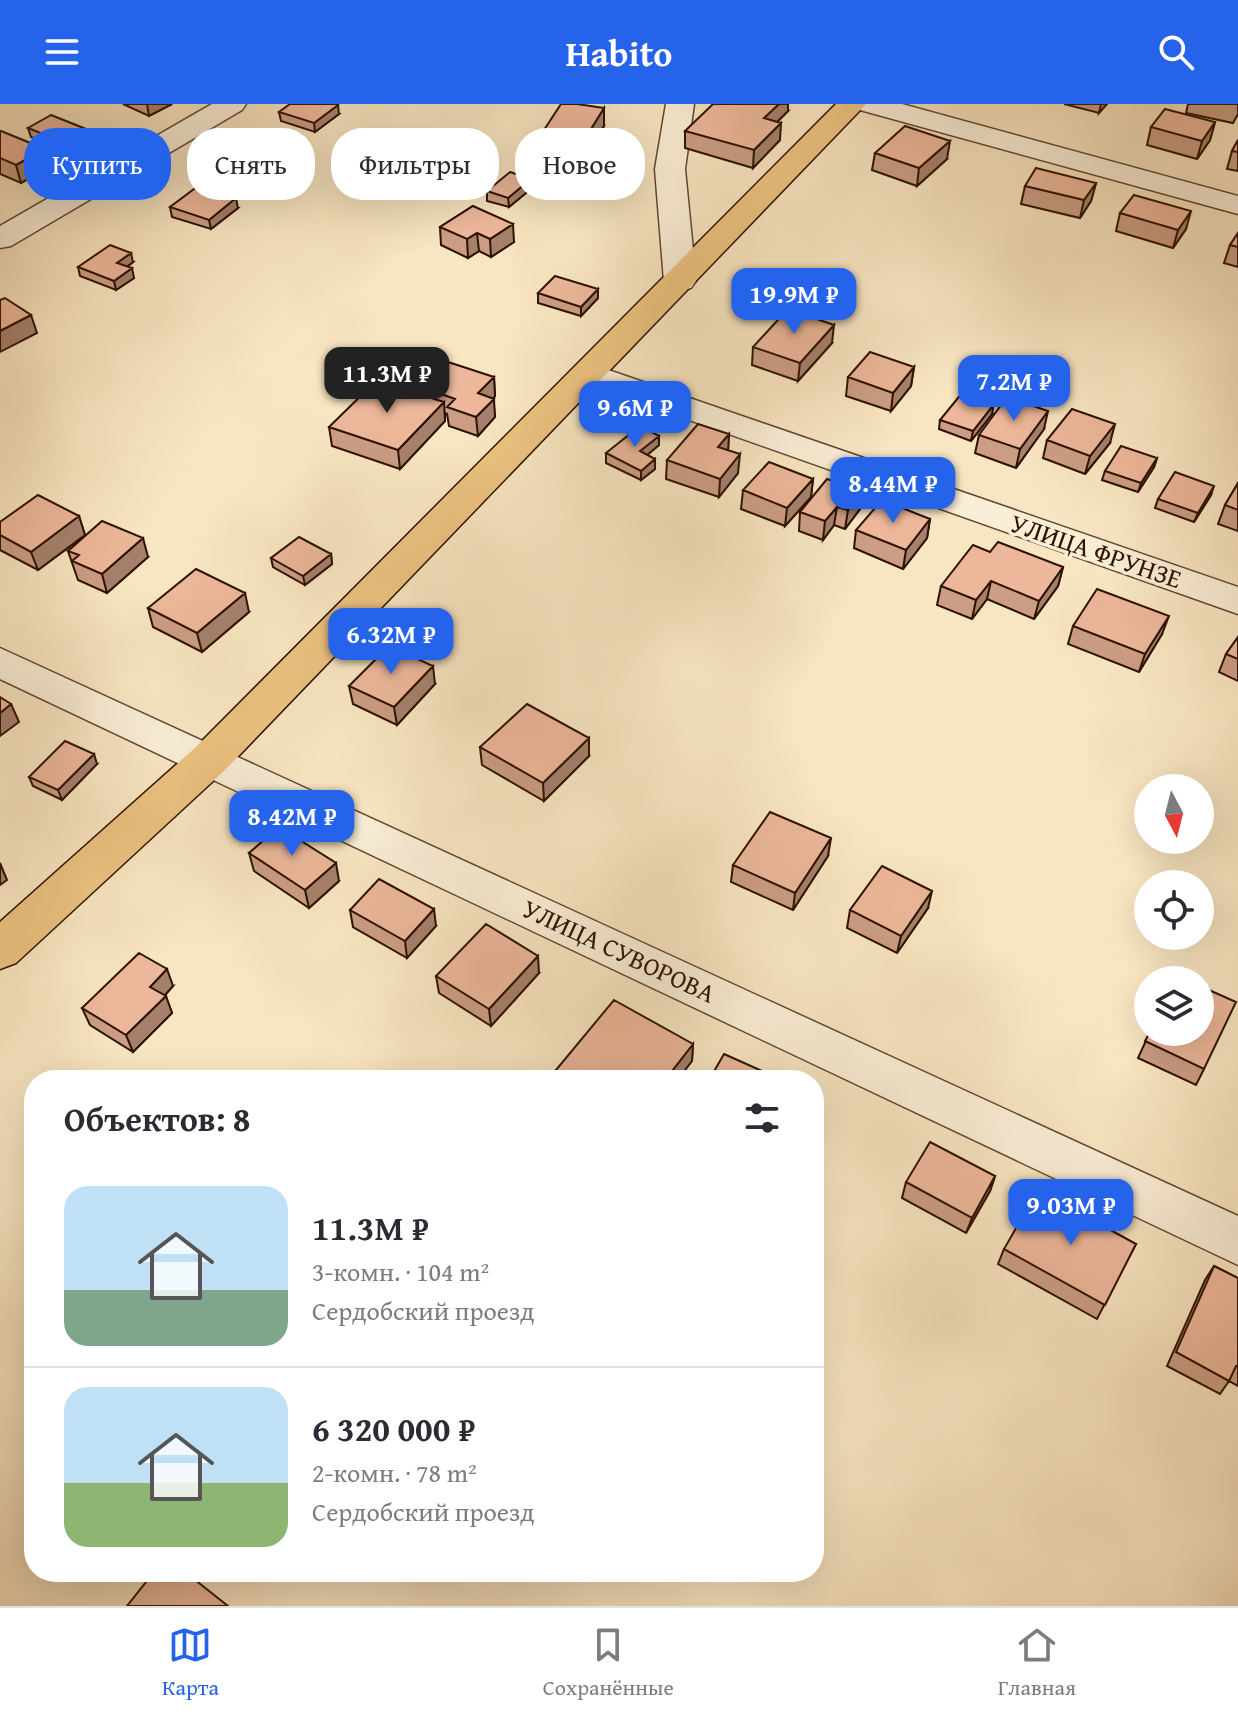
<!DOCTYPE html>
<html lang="ru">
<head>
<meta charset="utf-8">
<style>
	body { margin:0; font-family:"Gentium Book Plus",serif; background:#f7f7f7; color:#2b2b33; height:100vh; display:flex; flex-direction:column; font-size:30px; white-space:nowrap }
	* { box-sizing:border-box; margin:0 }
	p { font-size:26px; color:#7c7c81 }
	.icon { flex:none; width:44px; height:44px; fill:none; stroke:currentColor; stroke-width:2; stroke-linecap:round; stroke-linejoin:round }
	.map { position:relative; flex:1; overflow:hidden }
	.side { position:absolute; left:24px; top:966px; width:800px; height:512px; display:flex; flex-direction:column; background:#fff; border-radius:32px; box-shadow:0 8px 32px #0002 }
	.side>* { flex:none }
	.hud { position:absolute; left:24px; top:24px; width:800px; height:72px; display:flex; gap:16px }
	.needle { width:52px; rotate:173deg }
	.fabs { position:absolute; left:1134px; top:670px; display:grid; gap:16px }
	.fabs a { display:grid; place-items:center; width:80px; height:80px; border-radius:50%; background:#fff; box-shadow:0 8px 32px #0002; font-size:40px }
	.price { position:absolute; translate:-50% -68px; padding:0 18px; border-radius:16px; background:#2563eb; color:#fff; font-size:26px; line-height:52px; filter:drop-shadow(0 2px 4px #0008) }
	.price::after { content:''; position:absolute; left:50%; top:48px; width:24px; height:18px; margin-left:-12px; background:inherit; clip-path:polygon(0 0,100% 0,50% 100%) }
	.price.current { background:#222; color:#fff }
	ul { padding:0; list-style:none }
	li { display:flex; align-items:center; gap:24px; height:200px; padding:0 40px }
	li+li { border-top:2px solid #e1e1e2 }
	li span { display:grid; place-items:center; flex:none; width:224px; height:160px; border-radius:24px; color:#555 }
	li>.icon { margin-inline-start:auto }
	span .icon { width:96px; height:96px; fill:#fffc; stroke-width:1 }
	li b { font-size:34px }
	h2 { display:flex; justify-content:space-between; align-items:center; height:96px; padding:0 40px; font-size:34px }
	.pill { padding:0 28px; border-radius:32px; background:#fff; box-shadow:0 8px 32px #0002; font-size:28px; line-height:72px }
	.pill.current { background:#2563eb; color:#fff }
	header { display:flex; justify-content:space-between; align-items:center; height:104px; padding:0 40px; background:#2563eb; color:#fff; font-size:36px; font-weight:600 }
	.tabs { display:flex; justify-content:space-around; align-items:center; height:112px; border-top:2px solid #e1e1e2; background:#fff; font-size:22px; color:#7c7c81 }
	.tabs a { display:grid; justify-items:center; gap:4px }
	.tabs .current { color:#2563eb }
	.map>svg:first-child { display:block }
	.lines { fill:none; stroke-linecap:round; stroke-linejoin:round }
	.minor-casing { stroke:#604730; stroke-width:3 }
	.primary-casing { stroke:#2e1200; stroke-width:3 }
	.minor { fill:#faeed7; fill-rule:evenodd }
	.primary { fill:#ecc280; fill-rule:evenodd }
	.wall { fill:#cb9d84; stroke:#2e1200; stroke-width:2 }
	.shaded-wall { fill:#a5806c; stroke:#2e1200; stroke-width:2 }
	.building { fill:#ecb79a; stroke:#2e1200; stroke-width:2 }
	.labels { text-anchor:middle; stroke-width:7; stroke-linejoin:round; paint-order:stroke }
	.street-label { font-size:26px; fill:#2e1200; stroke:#faeed7 }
</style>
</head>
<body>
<header><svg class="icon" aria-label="menu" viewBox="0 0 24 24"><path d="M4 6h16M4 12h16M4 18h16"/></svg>Habito<svg class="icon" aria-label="search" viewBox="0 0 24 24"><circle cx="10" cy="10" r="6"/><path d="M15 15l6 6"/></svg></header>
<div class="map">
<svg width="1238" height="1502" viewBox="0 0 1238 1502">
	<rect width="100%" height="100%" fill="#f8e5c1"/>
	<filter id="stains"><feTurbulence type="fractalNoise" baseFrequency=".0025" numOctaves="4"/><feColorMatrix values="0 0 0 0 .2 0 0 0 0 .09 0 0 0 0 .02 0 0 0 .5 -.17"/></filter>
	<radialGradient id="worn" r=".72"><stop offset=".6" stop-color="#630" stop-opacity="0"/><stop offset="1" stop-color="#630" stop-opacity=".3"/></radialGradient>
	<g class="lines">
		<defs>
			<path id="minor" d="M212,0H246L242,6L11,142L0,144V122Z
				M666,0H694L685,65L696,177L691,184L680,187L669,184L664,177L655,65Z
				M856,0H902L1238,92V110L860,6Z
				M591,260L1238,483V510L579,277L574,270L579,263Z
				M0,544L1238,1112V1161L0,575Z"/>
			<path id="primary" d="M836,0H866L225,666L16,859L0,865V818L195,644Z"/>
		</defs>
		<!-- minor casing -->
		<use href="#minor" class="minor-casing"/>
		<!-- primary casing -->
		<use href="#primary" class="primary-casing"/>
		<!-- minor -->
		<use href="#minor" class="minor"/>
		<!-- primary -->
		<use href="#primary" class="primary"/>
	</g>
	<!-- wall -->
	<path class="wall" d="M123,0H172L149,12Z
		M1064,0H1107L1099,9Z
		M1188,0H1238V10L1233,19L1186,9Z
		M788,7L777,18L780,36L753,64L685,44V27Z
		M279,8L339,10L315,28L281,17Z
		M1215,18L1210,36L1197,55L1147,41L1151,23Z
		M604,22L586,50L545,44L544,26Z
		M28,24L98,39L76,52L31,33Z
		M0,27L45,45L50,63L21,79L0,70Z
		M1238,36V67L1227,65L1232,47Z
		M285,38L286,47L256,71L225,61L223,52Z
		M875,49L947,55L917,82L872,66Z
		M588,65V74L578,86L548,78V69Z
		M1096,79L1091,97L1080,114L1021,100L1025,82Z
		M532,84L509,103L487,97V87Z
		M473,102L514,138L491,153L479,147L468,154L441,141L440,123Z
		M170,103L238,104L211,125L172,113Z
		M1120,109L1186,125L1173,144L1116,127Z
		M1238,129V163L1224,159L1230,141Z
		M133,158L127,163L134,174L116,186L80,172L78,163Z
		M598,185V194L581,212L538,199V189Z
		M832,239L798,277L752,261L753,243Z
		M914,263L911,282L891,307L846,292L848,273Z
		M494,273L495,292L493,294L495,313L478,332L449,322L447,310L445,309V317L400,365L332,342L329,323L423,292L422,283Z
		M992,310L971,337L939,325L940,316Z
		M1044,325L1016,364L975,349L979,331Z
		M729,330L728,346L738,369L719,393L666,375L667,356Z
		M659,332V341L647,351L655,365L641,376L606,359V349Z
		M1047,336L1110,339L1085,370L1043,354Z
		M1157,354L1154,363L1138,388L1102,376L1105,367Z
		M872,374L869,393L845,425L834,421L823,436L799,427L800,408L836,378Z
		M813,375L811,393L785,422L741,405L743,386Z
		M1238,379V427L1218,420L1225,401Z
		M1211,391L1194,418L1155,404L1158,395Z
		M79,412L85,431L38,466L0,446V418Z
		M930,415L927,434L903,465L854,444L856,426Z
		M68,447L148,453L107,489L78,476Z
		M990,448L1063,463L1058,482L1034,515L987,495L972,515L937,501L941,482Z
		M331,450L332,460L305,481L273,463L271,454Z
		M148,504L249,508L202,548L153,523Z
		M1073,522L1162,530L1139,568L1068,540Z
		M1238,533V577L1219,568L1226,550Z
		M435,580L397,621L353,600L349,582Z
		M480,643L589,652L544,697L482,661Z
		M97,660L62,696L33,682L29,673Z
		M249,749L339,777L309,804L254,767Z
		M828,752L793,806L731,778L733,761Z
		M928,804L897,849L847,824L850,806Z
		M350,806L436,822L407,854L353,823Z
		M539,869L491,922L439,889L436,872Z
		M173,882L165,891L172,909L133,948L90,921L82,904Z
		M1150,928L1204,965L1196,981L1138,954Z
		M693,940L692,957L677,976H557L556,966Z
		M995,1072L990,1087L966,1129L902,1094L906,1078Z
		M1136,1140L1097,1215L998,1160L1004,1145Z
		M1214,1162L1238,1174V1282L1229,1277L1220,1290L1167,1262L1205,1176Z"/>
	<!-- shaded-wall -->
	<path class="shaded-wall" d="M147,0H172L149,12Z
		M779,0H788V7L763,32L764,14Z
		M1101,0H1107L1099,9Z
		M338,1L339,10L315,28L314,19Z
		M604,4V22L586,50V33Z
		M1215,18L1210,36L1197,55L1202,37Z
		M781,19L780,36L753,64L754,46Z
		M96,29L98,39L76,52L73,42Z
		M950,37L947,55L917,82L919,64Z
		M285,38L286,47L256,71L254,61Z
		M45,45L50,63L21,79L16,61Z
		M588,65V74L578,86V76Z
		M531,75L532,84L509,103L508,94Z
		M1096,79L1091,97L1080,114L1084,96Z
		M236,94L238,104L211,125L209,116Z
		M1191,107L1186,125L1173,144L1178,126Z
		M513,120L514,138L491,153L490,135Z
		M477,129L479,147L468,154L467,135Z
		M131,149L133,158L120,168L117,159Z
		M132,164L134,174L116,186L114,177Z
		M598,185V194L581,212V203Z
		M31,211L37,229L0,248V227Z
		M834,221L832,239L798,277L800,259Z
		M914,263L911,282L891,307L893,289Z
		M494,273L495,292L480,308L478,289Z
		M494,295L495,313L478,332L476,313Z
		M444,298L445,317L400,365L398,346Z
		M994,300L992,310L971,337L973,327Z
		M1048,307L1044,325L1016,364L1020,345Z
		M1115,320L1110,339L1085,370L1090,352Z
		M729,330L728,348L718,343Z
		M659,332V341L640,357V347Z
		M740,350L738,369L719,393L720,375Z
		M1157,354L1154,363L1138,388L1141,379Z
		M655,355V365L641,376V367Z
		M872,374L869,393L845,425L848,406Z
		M813,375L811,393L785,422L787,404Z
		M1214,382L1211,391L1194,418L1198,409Z
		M837,403L834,421L823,436L825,417Z
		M79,412L85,431L38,466L31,448Z
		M930,415L927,434L903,465L906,446Z
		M143,434L148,453L107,489L102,470Z
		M331,450L332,460L305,481L303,472Z
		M1063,463L1058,482L1034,515L1039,497Z
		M991,477L987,495L972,515L976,496Z
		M245,489L249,508L202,548L197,529Z
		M1169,512L1162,530L1139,568L1145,550Z
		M433,562L435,580L397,621L394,603Z
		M11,600L19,618L0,632V609Z
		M589,634V652L544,697L543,679Z
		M94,650L97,660L62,696L58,686Z
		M831,734L828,752L793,806L795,789Z
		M0,759L7,776L0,781Z
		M336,759L339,777L309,804L305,786Z
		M932,787L928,804L897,849L901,832Z
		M434,805L436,822L407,854L405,837Z
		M538,852L539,869L491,922L489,905Z
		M167,865L173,882L157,900L150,883Z
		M166,892L172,909L133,948L126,931Z
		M693,940L692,957L677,976H665Z
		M995,1072L990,1087L966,1129L972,1114Z"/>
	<!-- building -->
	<path class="building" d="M290,0H336L338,1L314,19L279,8Z
		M561,0H577L604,4L586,33L544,26Z
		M713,0H779L764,14L781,19L754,46L685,27Z
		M1165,5L1215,18L1202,37L1151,23Z
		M51,11L96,29L73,42L28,24Z
		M905,22L950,37L919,64L875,49Z
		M0,27H1L45,45L16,61L0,54Z
		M254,29L285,38L254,61L223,52Z
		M1238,36V48L1232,47Z
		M558,58L588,65L578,76L548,69Z
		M1036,64L1096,79L1084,96L1025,82Z
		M510,68L531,75L508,94L487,87Z
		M198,82L236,94L209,116L170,103Z
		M1134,91L1191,107L1178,126L1120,109Z
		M473,102L513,120L490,135L477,129L467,135L440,123Z
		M1238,129V143L1230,141Z
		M110,141L131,149L117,159L132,164L114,177L78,163Z
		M555,172L598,185L581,203L538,189Z
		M5,194L31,211L0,227V196Z
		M788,205L834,221L800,259L753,243Z
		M870,248L914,263L893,289L848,273Z
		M448,258L494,273L478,289L494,295L476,313L447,303L455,295L422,283Z
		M376,277L444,298L398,346L329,323Z
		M962,289L994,300L973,327L940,316Z
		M1007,293L1048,307L1020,345L979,331Z
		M1072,305L1115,320L1090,352L1047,336Z
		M698,320L729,330L718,343L740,350L720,375L667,356Z
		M640,322L659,332L640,347L655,355L641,367L606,349Z
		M1121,342L1157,354L1141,379L1105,367Z
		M769,358L813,375L787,404L743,386Z
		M846,366L872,374L848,406L837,403L825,417L800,408L827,375L836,378Z
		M1175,368L1214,382L1198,409L1158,395Z
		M1238,379V406L1225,401Z
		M38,391L79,412L31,448L0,431V418Z
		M882,396L930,415L906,446L856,426Z
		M102,417L143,434L102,470L72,457L79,451L68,447Z
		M299,433L331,450L303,472L271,454Z
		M998,438L1063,463L1039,497L991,477L976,496L941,482L973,441L990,448Z
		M196,465L245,489L197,529L148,504Z
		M1097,485L1169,512L1145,550L1073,522Z
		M1238,533V555L1226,550Z
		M389,542L433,562L394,603L349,582Z
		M0,593L11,600L0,609Z
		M527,600L589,634L543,679L480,643Z
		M65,637L94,650L58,686L29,673Z
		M770,708L831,734L795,789L733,761Z
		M279,723L336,759L305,786L249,749Z
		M882,762L932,787L901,832L850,806Z
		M379,775L434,805L405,837L350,806Z
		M486,820L538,852L489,905L436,872Z
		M139,849L167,865L150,883L166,892L126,931L82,904Z
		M1200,882L1236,898L1204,965L1145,937L1150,928H1200Z
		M614,896L693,940L665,976H573L556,966Z
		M724,950L782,976H709Z
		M930,1038L995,1072L972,1114L906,1078Z
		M1038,1086L1136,1140L1105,1201L1004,1145Z
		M1214,1162L1238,1174V1263L1236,1262L1229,1277L1176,1248Z
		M154,1468H185L228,1502H127Z"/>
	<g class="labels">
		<!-- street labels -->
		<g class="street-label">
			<text transform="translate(1096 447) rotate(19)" y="9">УЛИЦА ФРУНЗЕ</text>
			<text transform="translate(619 847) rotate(25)" y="9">УЛИЦА СУВОРОВА</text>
		</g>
	</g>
	<rect width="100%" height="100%" filter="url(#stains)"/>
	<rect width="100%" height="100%" fill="url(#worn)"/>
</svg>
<div class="fabs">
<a><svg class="needle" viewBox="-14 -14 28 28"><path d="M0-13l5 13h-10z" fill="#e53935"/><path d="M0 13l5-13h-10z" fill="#7c7c81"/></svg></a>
<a><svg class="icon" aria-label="locate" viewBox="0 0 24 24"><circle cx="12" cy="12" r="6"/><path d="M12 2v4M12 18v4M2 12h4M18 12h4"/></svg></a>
<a><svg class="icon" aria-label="layers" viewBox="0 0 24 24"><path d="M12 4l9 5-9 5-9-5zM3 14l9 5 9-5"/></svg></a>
</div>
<b class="price" style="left:794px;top:232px">19.9M ₽</b>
<b class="price current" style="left:387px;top:311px">11.3M ₽</b>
<b class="price" style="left:1014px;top:319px">7.2M ₽</b>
<b class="price" style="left:635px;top:345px">9.6M ₽</b>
<b class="price" style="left:893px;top:421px">8.44M ₽</b>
<b class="price" style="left:391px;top:572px">6.32M ₽</b>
<b class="price" style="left:292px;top:754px">8.42M ₽</b>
<b class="price" style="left:1071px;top:1143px">9.03M ₽</b>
<div class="hud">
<a class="pill current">Купить</a>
<a class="pill">Снять</a>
<a class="pill">Фильтры</a>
<a class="pill">Новое</a>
</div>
<section class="side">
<h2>Объектов: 8<svg class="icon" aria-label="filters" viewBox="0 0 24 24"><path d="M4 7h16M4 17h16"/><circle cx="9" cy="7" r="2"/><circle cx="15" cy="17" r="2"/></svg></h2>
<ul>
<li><span style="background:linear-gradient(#bfe0f5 65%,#7fa58c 0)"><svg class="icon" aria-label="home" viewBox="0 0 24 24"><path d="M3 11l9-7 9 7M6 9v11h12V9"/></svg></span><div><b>11.3M ₽</b><p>3-комн. · 104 m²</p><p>Сердобский проезд</p></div></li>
<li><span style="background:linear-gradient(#bfe0f5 60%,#8fb573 0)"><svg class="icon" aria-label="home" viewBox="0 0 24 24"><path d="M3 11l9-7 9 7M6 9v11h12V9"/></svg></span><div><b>6 320 000 ₽</b><p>2-комн. · 78 m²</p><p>Сердобский проезд</p></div></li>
</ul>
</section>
</div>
<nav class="tabs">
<a class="current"><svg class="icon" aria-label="map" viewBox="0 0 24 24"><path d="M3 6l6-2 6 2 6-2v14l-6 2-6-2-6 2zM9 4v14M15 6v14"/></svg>Карта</a>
<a><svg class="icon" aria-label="saved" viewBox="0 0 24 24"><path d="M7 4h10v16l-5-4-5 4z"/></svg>Сохранённые</a>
<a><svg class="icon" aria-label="home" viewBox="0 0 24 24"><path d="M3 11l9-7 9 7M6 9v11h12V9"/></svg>Главная</a>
</nav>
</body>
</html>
